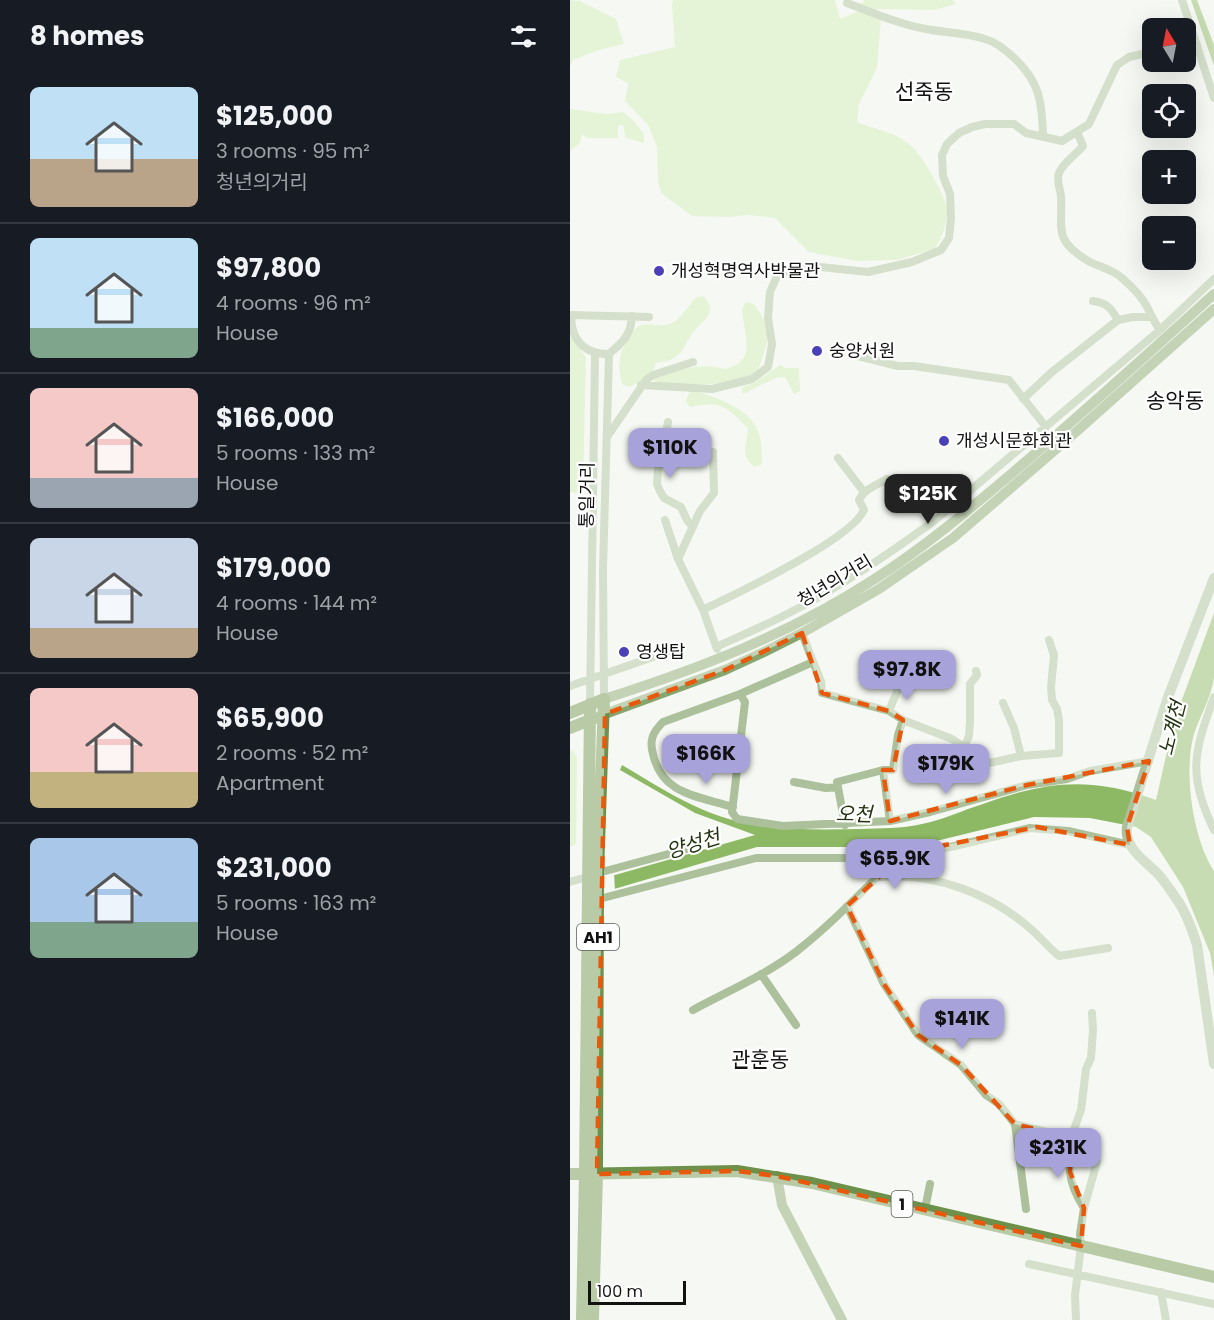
<!DOCTYPE html>
<html lang="en">
<head>
<meta charset="utf-8">
<style>
	body { margin:0; font-family:Poppins,"Noto Sans KR",sans-serif; background:#20242c; color:#f1f3f6; height:100vh; display:flex; flex-direction:column; font-size:22px; white-space:nowrap }
	* { box-sizing:border-box; margin:0 }
	p { font-size:20px; color:#9ea1a6 }
	.icon { flex:none; width:33px; height:33px; fill:none; stroke:currentColor; stroke-width:2; stroke-linecap:round; stroke-linejoin:round }
	.map { position:relative; flex:1; overflow:hidden }
	.side { display:flex; flex-direction:column; background:#171b24; width:570px }
	.side>* { flex:none }
	.needle { width:39px; rotate:350deg }
	.tools { position:absolute; left:572px; top:18px; display:grid; gap:12px }
	.tools a { display:grid; place-items:center; width:54px; height:54px; border-radius:9px; background:#171b24; box-shadow:0 6px 24px #0002; font-size:30px }
	.scale { position:absolute; left:18px; bottom:15px; width:98px; box-sizing:border-box; padding-left:6px; border:3px solid #121311; border-top:0; font-size:16px; line-height:21px; white-space:nowrap; color:#121311; -webkit-text-stroke:4px #fff; paint-order:stroke }
	.price { position:absolute; translate:-50% -51px; padding:0 14px; border-radius:12px; background:#a7a2da; color:#111; font-size:20px; line-height:39px; filter:drop-shadow(0 2px 3px #0008) }
	.price::after { content:''; position:absolute; left:50%; top:36px; width:18px; height:14px; margin-left:-9px; background:inherit; clip-path:polygon(0 0,100% 0,50% 100%) }
	.price.current { background:#222; color:#fff }
	ul { padding:0; list-style:none }
	li { display:flex; align-items:center; gap:18px; height:150px; padding:0 30px }
	li+li { border-top:2px solid #363941 }
	li span { display:grid; place-items:center; flex:none; width:168px; height:120px; border-radius:9px; color:#555 }
	li>.icon { margin-inline-start:auto }
	span .icon { width:72px; height:72px; fill:#fffc; stroke-width:1 }
	li b { font-size:26px }
	h2 { display:flex; justify-content:space-between; align-items:center; height:72px; padding:0 30px; font-size:26px }
	main { display:flex; flex:1; min-height:0 }
	.map>svg:first-child { display:block }
	.green { fill:#d0edb7 }
	.water { fill:#8eb964 }
	.pier { fill:#f6f9f3 }
	.lines { fill:none; stroke-linecap:round; stroke-linejoin:round }
	.minor { stroke:#acc09c; stroke-width:8 }
	.tertiary { stroke:#acc09c; stroke-width:10 }
	.secondary { stroke:#87a56e; stroke-width:10 }
	.primary { stroke:#6d904b; stroke-width:12 }
	.marked { fill:none; stroke:#e8590c; stroke-width:4.5; stroke-dasharray:12 8; stroke-linejoin:round }
	.poi-dot { fill:#4c40b7; stroke:#fff; stroke-width:2 }
	.labels { text-anchor:middle; stroke-width:4.5; stroke-linejoin:round; paint-order:stroke }
	.shield { fill:#fff; stroke:#595a58; stroke-width:1.5 }
	.shield-label { font-size:16px; font-weight:bold; fill:#121311 }
	.poi-label { font-size:18px; fill:#121311; stroke:#fff; text-anchor:start }
	.street-label { font-size:18px; fill:#121311; stroke:#fff }
	.water-label { font-size:20px; font-style:italic; fill:#233411; stroke:#fff }
	.quarter-label { font-size:21px; fill:#121311; stroke:#fff }
</style>
</head>
<body>
<main>
<section class="side">
<h2>8 homes<svg class="icon" aria-label="filters" viewBox="0 0 24 24"><path d="M4 7h16M4 17h16"/><circle cx="9" cy="7" r="2"/><circle cx="15" cy="17" r="2"/></svg></h2>
<ul>
<li><span style="background:linear-gradient(#bfe0f5 60%,#b9a48a 0)"><svg class="icon" aria-label="home" viewBox="0 0 24 24"><path d="M3 11l9-7 9 7M6 9v11h12V9"/></svg></span><div><b>$125,000</b><p>3 rooms · 95 m²</p><p>청년의거리</p></div></li>
<li><span style="background:linear-gradient(#bfe0f5 75%,#7fa58c 0)"><svg class="icon" aria-label="home" viewBox="0 0 24 24"><path d="M3 11l9-7 9 7M6 9v11h12V9"/></svg></span><div><b>$97,800</b><p>4 rooms · 96 m²</p><p>House</p></div></li>
<li><span style="background:linear-gradient(#f6c9c9 75%,#9aa5b1 0)"><svg class="icon" aria-label="home" viewBox="0 0 24 24"><path d="M3 11l9-7 9 7M6 9v11h12V9"/></svg></span><div><b>$166,000</b><p>5 rooms · 133 m²</p><p>House</p></div></li>
<li><span style="background:linear-gradient(#c9d6e8 75%,#b9a48a 0)"><svg class="icon" aria-label="home" viewBox="0 0 24 24"><path d="M3 11l9-7 9 7M6 9v11h12V9"/></svg></span><div><b>$179,000</b><p>4 rooms · 144 m²</p><p>House</p></div></li>
<li><span style="background:linear-gradient(#f6c9c9 70%,#c2b280 0)"><svg class="icon" aria-label="home" viewBox="0 0 24 24"><path d="M3 11l9-7 9 7M6 9v11h12V9"/></svg></span><div><b>$65,900</b><p>2 rooms · 52 m²</p><p>Apartment</p></div></li>
<li><span style="background:linear-gradient(#a9c7e8 70%,#7fa58c 0)"><svg class="icon" aria-label="home" viewBox="0 0 24 24"><path d="M3 11l9-7 9 7M6 9v11h12V9"/></svg></span><div><b>$231,000</b><p>5 rooms · 163 m²</p><p>House</p></div></li>
</ul>
</section>
<div class="map">
<svg width="644" height="1320" viewBox="0 0 644 1320">
	<rect width="100%" height="100%" fill="#f6f9f3"/>
	<!-- green -->
	<path class="green" d="M0,0L10,1L46,19L54,44L29,50L3,60L0,66Z
		M103,0H265L270,19L289,11L294,0H383L386,4L364,10L307,9L311,19L307,68L289,104L287,122C305,129 323,132 338,143C350,151 376,196 377,210C377,225 372,237 365,249L326,260L287,261L239,252L205,218L179,215L158,217L122,216L91,193L88,183L87,147L78,125L55,101L58,83L46,77L50,60L105,47L102,5Z
		M0,109L37,114L53,112L65,122L74,134V143L56,138L53,125H48V138H17L12,134L10,143L0,151Z
		M134,296C150,315 130,321 121,335C115,344 114,352 104,358C99,361 92,362 86,363C83,375 71,382 59,387L52,384C47,366 49,354 58,338C62,333 65,327 71,325C83,322 93,329 104,322C113,316 119,305 126,297Z
		M176,302L184,304C199,325 201,331 193,356C191,362 190,368 185,372C170,386 103,388 84,381L86,376C108,370 132,362 155,369C189,361 173,334 172,309Z
		M0,335L16,357L13,489L6,493L0,492Z
		M210,365H212L214,368H229L230,391L224,394L215,377L206,378L173,394L171,388L186,382Z
		M124,391C145,396 180,409 188,431C192,440 192,454 192,464L185,467C169,455 177,445 178,428C156,407 152,400 120,407L116,401L119,393Z
		M0,750L4,752L7,758L6,844L3,846H0Z"/>
	<!-- water -->
	<path class="water" d="M621,0H627L644,45V66Z
		M644,613C644,634 644,656 644,677C642,698 628,718 623,738C614,775 623,839 644,871V976L640,953L613,887L581,837L566,827L520,818L464,817L354,844L281,847H187L0,902V891L45,875L185,835L125,813L50,770L52,765C79,781 107,799 136,811C184,831 238,830 289,829C310,828 332,829 352,824C373,820 393,810 413,804C477,781 521,776 586,800L604,721Z"/>
	<!-- pier -->
	<path class="pier" d="M44,874L45,890L0,903V890Z"/>
	<g class="lines">
		<!-- minor -->
		<path class="minor" d="M612,0L644,98
			M277,3C301,12 326,23 351,28C372,33 395,32 415,39C426,42 434,49 442,56C469,80 472,100 473,135
			M615,47L627,45
			M523,301C537,303 541,308 548,320
			M62,316C61,335 53,342 39,354C14,354 1,340 1,315L79,317
			M590,330L644,279
			M284,355L328,366H344L439,380L476,427
			M71,385L142,389L182,379L198,367L202,344L198,318L200,292L208,274L241,266L298,272L342,262L371,250L379,238L381,218L380,194L373,176L372,155L377,144L389,133L402,127L415,124H444L456,133L492,141L519,124L547,65L559,57L582,52
			M453,399L482,372L548,320L563,317H582
			M98,422L93,450L89,454L87,484L90,491L94,498L111,507L117,520L123,527
			M37,437L76,380L83,375L123,362
			M143,452L144,493L130,511L108,559L133,610L147,649
			M268,458L294,492
			M95,520L108,559
			M133,610C165,594 281,540 294,510L289,500C294,489 307,485 317,479
			M146,647C170,636 194,626 217,614C269,588 317,555 364,521L590,330C584,322 581,314 576,305C571,296 560,285 552,278C541,268 527,267 515,259C483,239 493,227 491,196C490,188 486,180 489,173C494,161 506,155 513,146L507,132
			M243,662L251,681L252,693L319,711L333,720L382,739L391,745L405,760L415,764L451,756L489,753V721L487,709L482,700L481,687L484,655L479,640
			M0,686L103,650
			M170,694L175,702L162,812L167,819L213,826L320,821L360,812L457,785L497,779L520,771L579,761
			M644,697C624,752 617,775 644,830
			M34,699L33,569L39,354
			M433,703L444,728L451,756
			M20,704L25,354
			M319,711L328,689L345,681
			M394,748L399,736L400,721V684L407,675L406,671
			M313,770L320,821
			M224,782L256,788L268,787
			M163,807C128,796 92,795 83,754C79,740 83,732 93,722L170,694L243,662L232,633
			M275,825L267,782L313,770H323L328,735L333,720
			M309,858V877
			M28,873L128,846
			M0,882L17,877
			M29,899L186,858H309L334,856L385,846L460,828L498,831L560,845
			M277,906L314,984L348,1035L391,1065L416,1095L429,1104L445,1124L456,1209
			M191,974L226,1025
			M123,1010C158,991 196,975 227,951C255,929 280,904 305,879L309,877C364,872 422,894 462,930C471,938 479,948 489,956L538,948
			M445,1124L501,1138L511,1110L516,1069L521,1058L523,1030L522,1013
			M501,1138C503,1150 499,1160 500,1172C501,1185 507,1197 514,1208
			M355,1209L360,1184
			M459,1264L644,1304
			M591,1292L596,1320
			M506,1320L505,1295L511,1246L510,1234L514,1208L527,1162"/>
		<!-- tertiary -->
		<path class="tertiary" d="M644,578L598,697L557,827C554,849 576,861 589,875C595,882 601,891 606,898C616,912 622,929 627,945L644,1064"/>
		<!-- secondary -->
		<path class="secondary" d="M34,699C128,669 220,634 303,580C355,547 401,508 447,469C514,412 579,353 644,294
			M35,714L155,670L194,652L232,633L309,589L383,538L507,431L644,309
			M207,1176L212,1205L272,1320"/>
		<!-- primary -->
		<path class="primary" d="M0,713L34,699L28,873L27,1174L23,1320
			M0,728L25,718
			M0,1174L167,1171L242,1183L644,1277
			M12,1320L15,1174L20,704"/>
	</g>
	<!-- marked area -->
	<path d="M0 0H644V1320H0ZM232,633L252,693L319,711L333,720L323,770H313L320,821L457,785L579,761L557,827L560,845L467,827L309,858V877L277,906L314,984L348,1035L391,1065L445,1124L501,1138L500,1172L514,1208L511,1246L207,1176L167,1171L27,1174L35,714L155,670Z" fill="#f6f9f3" fill-opacity=".55" fill-rule="evenodd"/>
	<path class="marked" d="M232,633L252,693L319,711L333,720L323,770H313L320,821L457,785L579,761L557,827L560,845L467,827L309,858V877L277,906L314,984L348,1035L391,1065L445,1124L501,1138L500,1172L514,1208L511,1246L207,1176L167,1171L27,1174L35,714L155,670Z"/>
	<!-- markers -->
	<g class="poi-dot">
		<circle cx="89" cy="271" r="6"/>
		<circle cx="247" cy="351" r="6"/>
		<circle cx="374" cy="441" r="6"/>
		<circle cx="54" cy="652" r="6"/>
	</g>
	<g class="labels">
		<!-- shield labels -->
		<g class="shield">
			<rect x="7" y="924" width="42" height="26" rx="4.5"/>
			<rect x="321.5" y="1191" width="21" height="26" rx="4.5"/>
		</g>
		<g class="shield-label">
			<text x="28" y="943">AH1</text>
			<text x="332" y="1210">1</text>
		</g>
		<!-- poi labels -->
		<g class="poi-label">
			<text x="101" y="277">개성혁명역사박물관</text>
			<text x="259" y="357">숭양서원</text>
			<text x="386" y="447">개성시문화회관</text>
			<text x="66" y="658">영생탑</text>
		</g>
		<!-- street labels -->
		<g class="street-label">
			<text transform="translate(17 495) rotate(-89)" y="6">통일거리</text>
			<text transform="translate(265 581) rotate(-31)" y="6">청년의거리</text>
		</g>
		<!-- water labels -->
		<g class="water-label">
			<text transform="translate(602 728) rotate(-76)" y="7">노계천</text>
			<text transform="translate(284 814) rotate(1)" y="7">오천</text>
			<text transform="translate(123 844) rotate(-17)" y="7">양성천</text>
		</g>
		<!-- quarter labels -->
		<g class="quarter-label">
			<text x="354" y="99">선죽동</text>
			<text x="605" y="408">송악동</text>
			<text x="190" y="1067">관훈동</text>
		</g>
	</g>
</svg>
<div class="tools">
<a><svg class="needle" viewBox="-14 -14 28 28"><path d="M0-13l5 13h-10z" fill="#e53935"/><path d="M0 13l5-13h-10z" fill="#9ea1a6"/></svg></a>
<a><svg class="icon" aria-label="locate" viewBox="0 0 24 24"><circle cx="12" cy="12" r="6"/><path d="M12 2v4M12 18v4M2 12h4M18 12h4"/></svg></a>
<a>+</a>
<a>−</a>
</div>
<div class="scale">100 m</div>
<b class="price" style="left:100px;top:479px">$110K</b>
<b class="price current" style="left:358px;top:525px">$125K</b>
<b class="price" style="left:337px;top:701px">$97.8K</b>
<b class="price" style="left:136px;top:785px">$166K</b>
<b class="price" style="left:376px;top:795px">$179K</b>
<b class="price" style="left:325px;top:890px">$65.9K</b>
<b class="price" style="left:392px;top:1050px">$141K</b>
<b class="price" style="left:488px;top:1179px">$231K</b>
</div>
</main>
</body>
</html>
